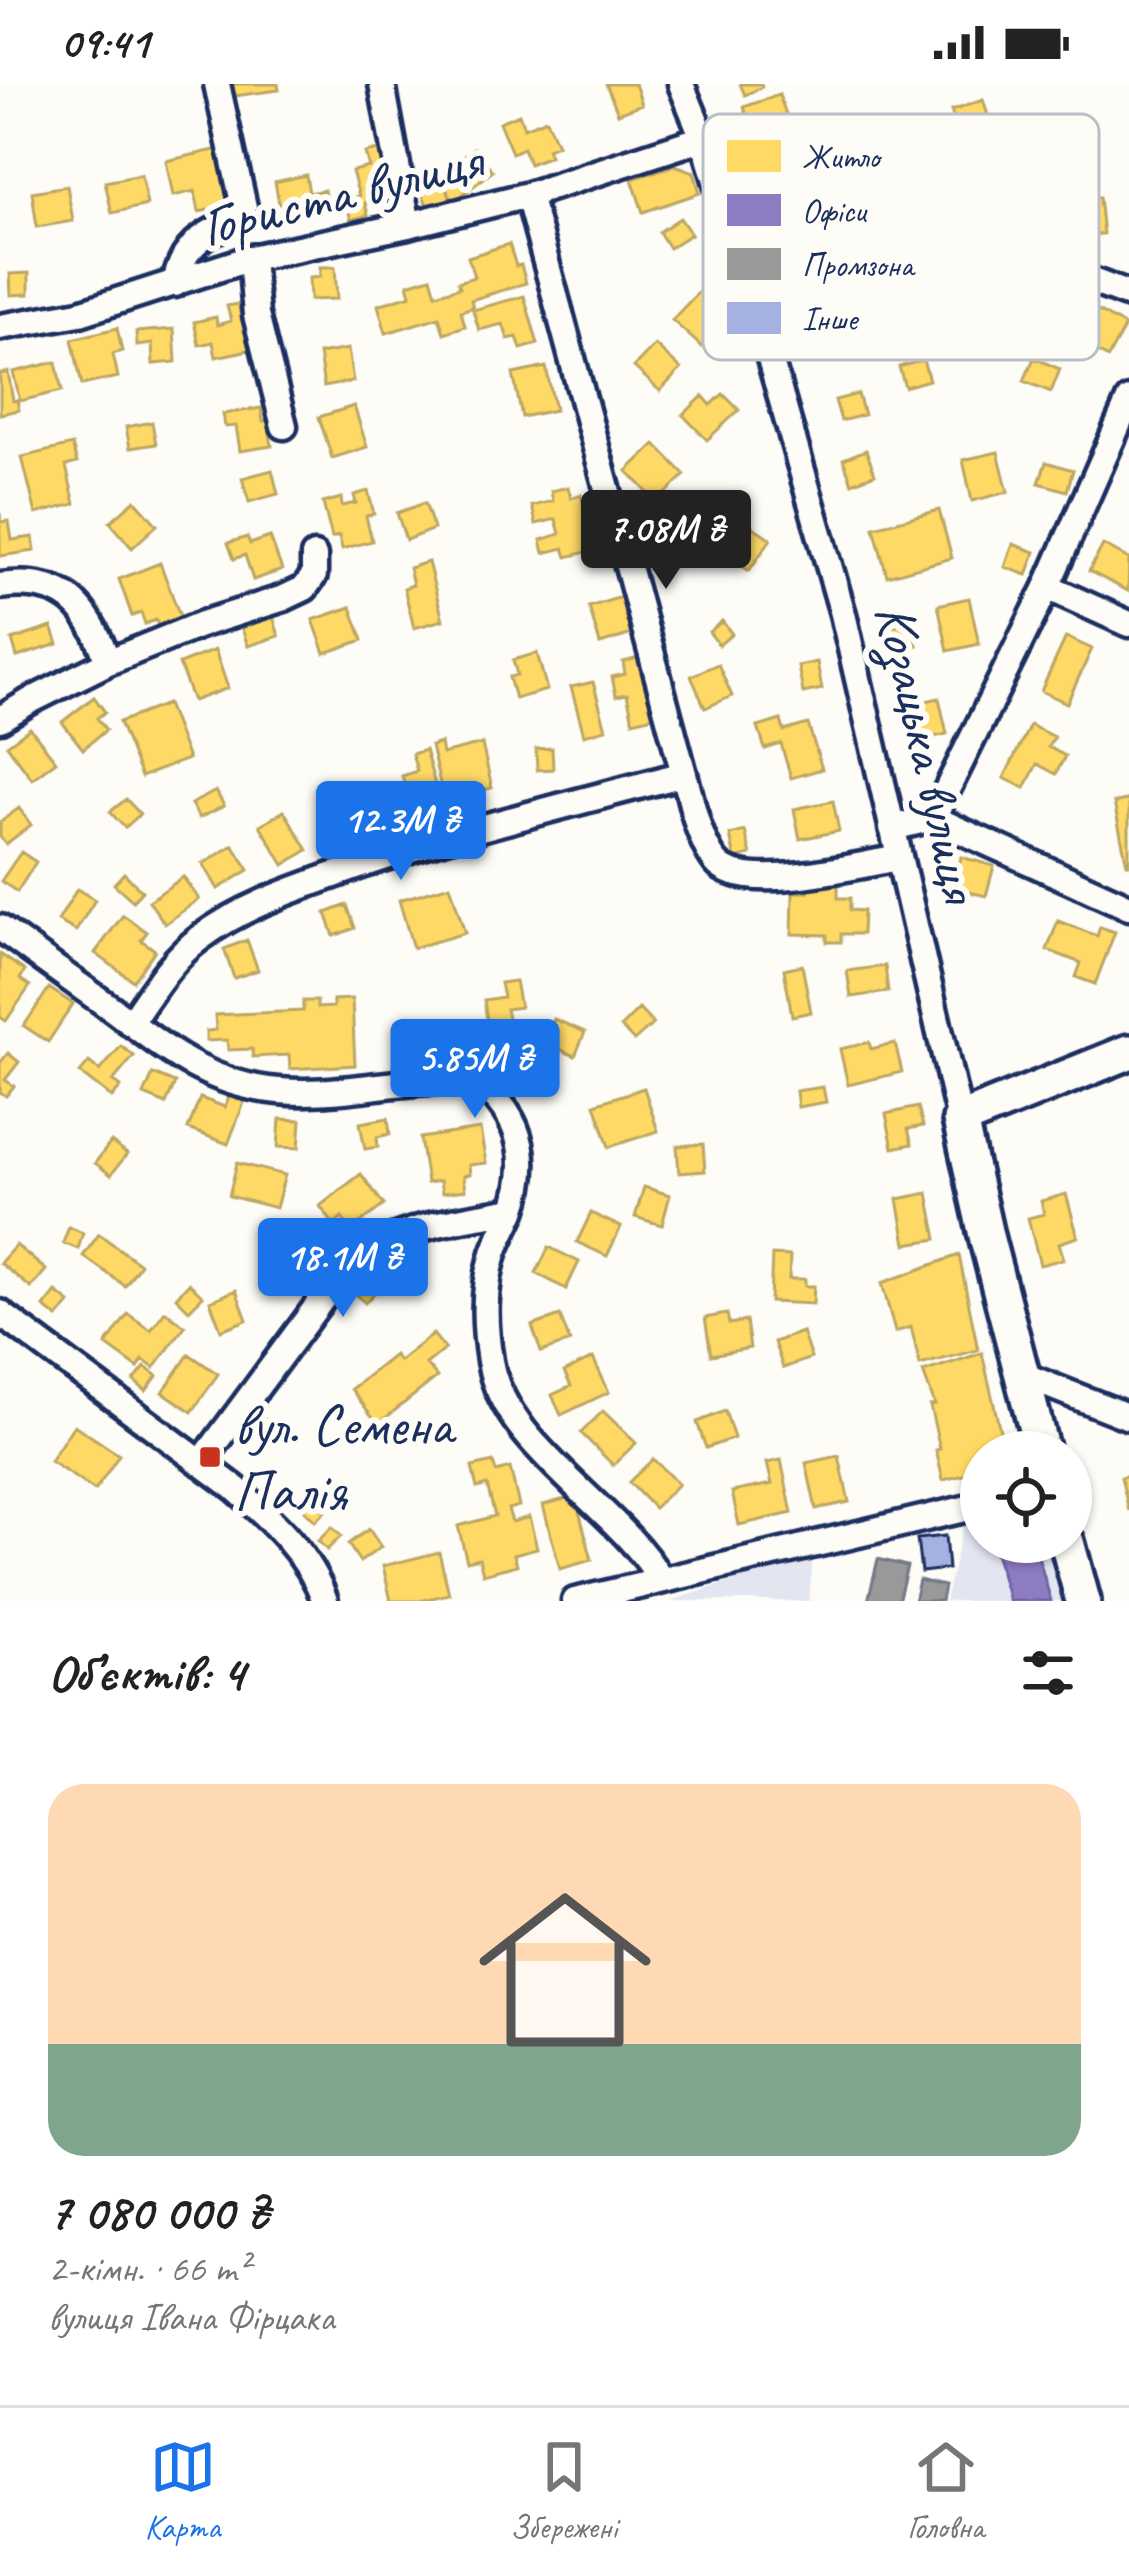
<!DOCTYPE html>
<html lang="uk">
<head>
<meta charset="utf-8">
<style>
	body { margin:0; font-family:Caveat,sans-serif; background:#f6f6f6; color:#222; height:100vh; display:flex; flex-direction:column; font-size:45px; white-space:nowrap }
	* { box-sizing:border-box; margin:0 }
	p { font-size:39px; color:#767676 }
	.icon { flex:none; width:66px; height:66px; fill:none; stroke:currentColor; stroke-width:2; stroke-linecap:round; stroke-linejoin:round }
	.map { position:relative; height:1517px; overflow:hidden }
	.sheet { display:flex; flex-direction:column; background:#fff; flex:1 }
	.sheet>* { flex:none }
	.fabs { position:absolute; left:960px; top:1347px; display:grid; gap:24px }
	.fabs a { display:grid; place-items:center; width:132px; height:132px; border-radius:50%; background:#fff; box-shadow:0 3px 9px #0004; font-size:60px }
	.price { position:absolute; translate:-50% -102px; padding:0 27px; border-radius:12px; background:#1a73e8; color:#fff; font-size:39px; line-height:78px; filter:drop-shadow(0 3px 6px #0008) }
	.price::after { content:''; position:absolute; left:50%; top:72px; width:36px; height:27px; margin-left:-18px; background:inherit; clip-path:polygon(0 0,100% 0,50% 100%) }
	.price.current { background:#222; color:#fff }
	ul { padding:0; list-style:none }
	li { display:grid; align-content:center; gap:24px; height:636px; padding:0 48px }
	li+li { border-top:3px solid #e0e0e0 }
	li span { display:grid; place-items:center; height:372px; border-radius:36px; color:#555 }
	li>.icon { margin-inline-start:auto }
	span .icon { width:216px; height:216px; fill:#fffc; stroke-width:1 }
	li b { font-size:51px }
	h2 { display:flex; justify-content:space-between; align-items:center; height:144px; padding:0 48px; font-size:51px }
	.status { display:flex; justify-content:space-between; align-items:center; height:84px; padding:0 60px; background:#fff; direction:ltr }
	.status svg { height:33px; fill:currentColor }
	.tabs { display:flex; justify-content:space-around; align-items:center; height:168px; border-top:3px solid #e0e0e0; background:#fff; font-size:33px; color:#767676 }
	.tabs a { display:grid; justify-items:center; gap:6px }
	.tabs .current { color:#1a73e8 }
	.map>svg:first-child { display:block }
	.built { fill:#e3e6f0 }
	.homes { fill:#ffd966; stroke:#bba664; stroke-width:3 }
	.offices { fill:#8e7cc3; stroke:#6c65a5; stroke-width:3 }
	.industry { fill:#999; stroke:#737987; stroke-width:3 }
	.building { fill:#a5b1e1; stroke:#1b2f5e; stroke-width:3 }
	.lines { fill:none; stroke-linecap:round; stroke-linejoin:round }
	.street-casing { stroke:#1b2f5e; stroke-width:33 }
	.secondary-casing { stroke:#1b2f5e; stroke-width:42 }
	.street { stroke:#fdfcf7; stroke-width:24 }
	.secondary { stroke:#fdfcf7; stroke-width:33 }
	.poi-dot { fill:#c8321e; stroke:#fdfcf7; stroke-width:4.5 }
	.labels { text-anchor:middle; stroke-width:12; stroke-linejoin:round; paint-order:stroke }
	.street-label { font-size:57px; fill:#1b2f5e; stroke:#fdfcf7 }
	.poi-label { font-size:57px; fill:#1b2f5e; stroke:#fdfcf7; text-anchor:start }
	.key { fill:#fdfcf7; stroke:#b9bec9; stroke-width:3 }
	.key-label { font-size:33px; fill:#1b2f5e }
</style>
</head>
<body>
<div class="status"><b>09:41</b><svg viewBox="0 0 49 12"><path d="M0 12V9h3v3zM5 12V6h3v6zM10 12V3h3v9zM15 12V0h3v12zM26 1h20v11H26zM47 4h2v5h-2z"/></svg></div>
<div class="map">
<svg width="1129" height="1517" viewBox="0 0 1129 1517">
	<rect width="100%" height="100%" fill="#fdfcf7"/>
	<filter id="ink" filterUnits="userSpaceOnUse"><feTurbulence type="fractalNoise" baseFrequency=".00833" numOctaves="2"/><feDisplacementMap in="SourceGraphic" scale="24" xChannelSelector="R" yChannelSelector="G"/><feConvolveMatrix kernelMatrix="1 2 1 2 8 2 1 2 1" color-interpolation-filters="sRGB"/></filter>
	<g filter="url(#ink)">
		<!-- built -->
		<path class="built" d="M981,1437V1458H1057L1071,1517H945L963,1442Z
			M813,1472L809,1517H670Z"/>
		<!-- homes -->
		<path class="homes" d="M232,0H278L279,6L234,12Z
			M606,0H635L642,20L618,29Z
			M740,0H761L762,3L745,11Z
			M779,11L792,47L767,56L773,70L746,80L738,57L754,51L744,23Z
			M983,16L989,34L957,45L951,27Z
			M519,30L524,44L546,35L557,61L547,65L550,72L529,80L523,64L512,69L499,38Z
			M474,64L493,87L453,118L440,91Z
			M219,65L230,121L199,128L195,107L173,112L166,77Z
			M378,66L382,83L390,80L392,112L365,119L368,131L351,136L345,115L359,112L352,87L369,83L365,69Z
			M675,81L694,88L700,109L643,128L632,95Z
			M436,82L453,118L431,129L414,93Z
			M141,91L147,121L112,129L105,98Z
			M306,91L309,109L324,106L327,121L281,130L275,98Z
			M67,102L73,137L37,143L32,108Z
			M1099,113L1103,150L1059,154L1056,118Z
			M680,134L691,150L669,164L659,148Z
			M509,160L516,182L521,181L526,199L471,216L473,223L461,227L465,242L444,249L439,233L386,249L378,221L411,211L408,200L431,193L436,210L460,203L458,198L474,193L468,173Z
			M320,183H335L337,215L310,216L309,194L320,193Z
			M29,189V210L11,211L10,190Z
			M706,200L728,219L710,240L717,246L702,263L672,236Z
			M1069,211L1125,242L1108,274L1052,243Z
			M524,212L538,260L521,265L517,253L508,255L503,240L479,246L473,226Z
			M238,220L249,266L216,273L213,258L199,261L194,238L216,233L217,241L231,237L227,222Z
			M117,244L122,267L113,270L118,293L82,301L72,255Z
			M174,245L176,278L153,280L152,260L137,262L136,248Z
			M655,261L681,285L660,307L634,283Z
			M348,265L353,297L324,303L319,270Z
			M1034,274L1060,285L1051,308L1024,297Z
			M923,276L929,296L905,303L899,283Z
			M56,278L62,307L20,317L13,288Z
			M546,283L555,326L522,333L513,290Z
			M8,288L13,317L17,316L19,326L0,330V290Z
			M723,310L739,326L707,356L683,331L703,312L711,321Z
			M858,310L864,331L841,337L835,316Z
			M354,322L367,363L332,374L319,333Z
			M261,324L263,337L268,336L272,362L240,367L236,342L225,343L223,330Z
			M152,338L156,360L130,364L126,343Z
			M655,360L685,391L657,418L627,387Z
			M72,361L77,379L66,382L75,420L36,430L22,373Z
			M866,366L875,390L852,399L843,375Z
			M998,368L1008,408L972,417L963,376Z
			M1046,378L1073,386L1067,407L1039,399Z
			M272,386L278,410L249,418L242,394Z
			M568,403L571,414L581,411L595,466L567,473L564,464L544,469L541,456L560,450L556,435L536,440L532,422L553,417L551,407Z
			M368,407L374,430L366,432L372,457L342,465L339,452L332,454L323,419L341,414L342,422L356,419L354,411Z
			M135,416L157,441L132,464L110,438Z
			M425,419L434,445L406,456L397,429Z
			M680,425L701,448L682,465L660,442Z
			M939,426L952,474L887,492L874,443Z
			M0,429L1,438L9,437L12,456L33,453L35,467L0,472Z
			M743,436L771,455L749,487L719,466L725,458L718,453L727,440L736,446Z
			M247,453L250,460L270,453L282,486L253,496L245,471L234,475L228,459Z
			M1013,460L1035,468L1027,491L1005,483Z
			M1103,461L1129,475L1128,507L1089,487Z
			M428,478L443,536L414,544L404,504L413,501L409,484Z
			M160,479L180,532L159,545L156,536L145,540L141,529L132,532L119,495Z
			M621,513L632,550L600,560L589,523Z
			M969,514L979,560L948,567L938,521Z
			M351,523L363,556L325,569L313,536Z
			M272,529L279,552L248,562L240,539Z
			M722,537L732,550L719,561L709,548Z
			M908,537L917,561L893,570L885,546Z
			M52,543L58,560L17,573L12,556Z
			M1066,553L1092,565L1067,619L1041,607Z
			M215,566L228,604L193,617L179,580Z
			M537,569L547,606L515,615L509,593L517,591L513,576Z
			M642,573L654,632L633,637L627,610L616,612L612,593L625,590L623,578Z
			M817,578L822,605L803,609L798,582Z
			M718,580L732,612L705,624L691,592Z
			M593,598L606,645L584,651L571,603Z
			M94,613L105,628L97,634L106,646L83,665L62,638Z
			M939,614L947,650L926,655L928,666L913,670L908,646L922,643L917,619Z
			M167,620L188,675L141,693L119,638Z
			M781,636L784,647L808,640L822,685L791,694L781,660L765,665L758,643Z
			M1030,641L1054,653L1048,663L1065,672L1056,690L1037,680L1025,704L1004,694Z
			M30,644L56,677L32,695L7,661Z
			M440,659L442,670L482,660L492,704L444,716L431,662Z
			M552,664L553,685L537,686L536,665Z
			M425,666L439,714L411,723L402,692L417,687L412,670Z
			M216,707L224,722L199,734L191,720Z
			M356,714L365,739L335,751L324,726Z
			M126,715L140,730L125,744L110,728Z
			M1129,715V780H1127L1114,719Z
			M833,717L839,747L800,755L794,725Z
			M19,724L31,741L6,760L0,753V738Z
			M284,727L308,766L284,781L260,741Z
			M745,747L751,771L735,775L730,751Z
			M233,761L249,786L218,805L203,780Z
			M21,768L36,778L17,808L1,797Z
			M961,773L994,782L986,812L953,804Z
			M124,789L142,807L133,817L114,800Z
			M183,793L199,815L165,840L149,817Z
			M808,800H838V814H850V826L863,827L862,850H841V858H827V851L792,850L793,808H808Z
			M450,801L465,849L413,864L399,816Z
			M77,805L95,816L76,847L58,837Z
			M347,821L355,844L334,852L326,829Z
			M123,831L147,848L141,856L155,866L133,897L95,869Z
			M1058,837L1097,852L1100,843L1115,848L1095,900L1076,893L1081,879L1047,866Z
			M247,856L258,886L234,894L224,865Z
			M0,870L25,887L20,895L30,902L6,937L0,933Z
			M802,881L811,928L792,932L784,885Z
			M885,882L888,908L851,913L847,887Z
			M515,897L520,923L506,925L509,939L488,942L484,916L503,913L500,899Z
			M49,904L73,920L48,958L24,942Z
			M352,915L355,981L290,985L289,971L253,973L252,965L228,966L227,956L206,957V947L216,946L215,931L303,927V917H317V924L333,923V916Z
			M639,925L653,940L634,957L621,943Z
			M450,935L452,970L400,972L398,937Z
			M554,935L585,948L575,972L544,959Z
			M869,958L871,965L895,959L902,988L848,1001L840,965Z
			M121,962L134,972L113,997L121,1003L112,1014L80,989L89,978L100,987Z
			M8,969L19,978L5,996L14,1002L6,1012L0,1008V979Z
			M545,976L559,989L542,1007L528,993Z
			M153,990L175,999L166,1020L144,1011Z
			M823,1003L826,1018L798,1023L796,1007Z
			M644,1004L658,1047L609,1063L595,1020Z
			M230,1010L245,1016L228,1060L188,1045L200,1014L225,1023Z
			M918,1023L923,1042L908,1045L912,1060L893,1064L886,1030Z
			M388,1034L390,1050L377,1053L378,1063L365,1065L360,1039Z
			M280,1035L301,1036L299,1064L278,1063Z
			M480,1045L486,1079L469,1081L470,1090L463,1092L465,1106L442,1109L440,1097L427,1099L420,1054Z
			M111,1058L127,1070L111,1091L95,1079Z
			M703,1060L705,1087L679,1089L677,1062Z
			M237,1079L285,1091L276,1124L229,1112Z
			M361,1090L384,1121L351,1146L342,1134L334,1141L320,1122Z
			M644,1103L670,1111L662,1141L635,1133Z
			M928,1109L937,1155L906,1160L898,1115Z
			M1066,1110L1078,1153L1059,1159L1064,1175L1040,1181L1028,1134L1044,1130L1041,1117Z
			M591,1129L621,1143L607,1172L577,1158Z
			M69,1143L83,1149L78,1165L63,1159Z
			M99,1150L140,1180L125,1202L83,1172Z
			M16,1161L46,1186L31,1204L0,1179Z
			M279,1162L306,1179L288,1207L262,1190Z
			M549,1163L579,1178L566,1205L536,1189Z
			M772,1171L790,1172L789,1195H805V1202H814L813,1220L770,1218Z
			M959,1171L978,1266L920,1281L911,1243L895,1248L882,1199Z
			M367,1186L382,1201L365,1219L349,1204Z
			M189,1199L203,1212L189,1226L176,1213Z
			M236,1206L247,1236L221,1246L210,1217Z
			M56,1208L70,1219L58,1234L44,1223Z
			M165,1227L185,1242L154,1284L143,1276L138,1284L106,1261L128,1230L151,1246Z
			M727,1230L729,1240L746,1237L750,1264L711,1271L705,1234Z
			M560,1232L570,1258L541,1268L532,1242Z
			M802,1248L811,1274L783,1284L774,1258Z
			M433,1250L445,1265L426,1280L437,1293L378,1340L351,1305L394,1271L399,1277Z
			M982,1269L1005,1368H981V1387L943,1396L936,1366L940,1365L930,1322L935,1321L923,1288Z
			M189,1270L218,1290L192,1328L163,1308Z
			M593,1274L609,1308L561,1331L552,1311L571,1302L564,1288Z
			M145,1283L157,1292L146,1307L134,1297Z
			M253,1326L272,1341L259,1356L241,1341Z
			M603,1327L636,1359L613,1381L581,1349Z
			M725,1327L734,1354L706,1364L697,1338Z
			M74,1341L119,1371L95,1407L50,1377Z
			M839,1372L849,1418L816,1425L806,1379Z
			M653,1375L678,1400L654,1424L629,1398Z
			M781,1376L792,1429L739,1441L732,1408L772,1400L767,1379Z
			M493,1378L496,1388L510,1384L519,1422L508,1425L512,1438L529,1433L537,1464L514,1470L517,1481L483,1490L479,1474L467,1477L458,1442L495,1432L487,1401L477,1404L472,1383Z
			M1129,1391V1427L1121,1393Z
			M320,1395L339,1414L315,1437L297,1419Z
			M575,1412L592,1476L560,1485L543,1421Z
			M332,1443L341,1452L327,1466L318,1457Z
			M369,1445L381,1463L360,1478L348,1460Z
			M439,1468L449,1510L420,1517H391L383,1482Z"/>
		<!-- offices -->
		<path class="offices" d="M992,1458H1034L1051,1517H1009Z"/>
		<!-- industry -->
		<path class="industry" d="M878,1475L907,1482L898,1517H868Z
			M919,1496L944,1502L941,1517H914Z"/>
		<!-- building -->
		<path class="building" d="M945,1452L948,1485L921,1488L917,1455Z"/>
		<g class="lines">
			<defs>
				<path id="street" d="M382,0L408,141
					M681,0L703,54L756,226L843,530L960,1036
					M528,111L684,690C692,718 698,755 716,778C742,811 859,781 898,774
					M251,174L256,231L284,342
					M175,200C183,158 206,150 242,133L244,123L217,0
					M756,226L1007,179L1058,184L1129,211
					M0,243L80,229L251,174L408,141L528,111L703,54
					M0,502C64,493 89,522 108,578L30,617L0,635
					M1047,503L1129,540
					M108,578L202,540L284,514L305,504L314,491V472
					M933,734L1047,503L1129,316
					M892,744L933,734L1129,823
					M0,844C37,871 74,898 111,924C166,965 207,1001 279,1007C330,1012 381,999 433,997C444,997 458,994 469,996C477,997 486,1005 492,1010C525,1044 529,1084 513,1127C507,1141 499,1155 494,1169C483,1205 484,1240 490,1277C503,1362 619,1423 661,1496
					M130,939C151,909 170,876 200,854C241,823 292,806 340,789C452,748 569,721 684,690
					M0,1229L235,1404C271,1436 309,1470 325,1517
					M1020,1290L1129,1333
					M201,1379L334,1199C342,1190 350,1180 360,1173C405,1140 461,1136 513,1126
					M575,1517L981,1421"/>
				<path id="secondary" d="M1042,1368L987,1156L960,1036L1129,968
					M1067,1458L1083,1517"/>
			</defs>
			<!-- street casing -->
			<use href="#street" class="street-casing"/>
			<!-- secondary casing -->
			<use href="#secondary" class="secondary-casing"/>
			<!-- street -->
			<use href="#street" class="street"/>
			<!-- secondary -->
			<use href="#secondary" class="secondary"/>
		</g>
	</g>
	<!-- markers -->
	<rect class="poi-dot" x="198" y="1361" width="24" height="24" rx="6"/>
	<g class="labels">
		<!-- street labels -->
		<g class="street-label">
			<text transform="translate(341 108) rotate(-14)" y="20">Гориста вулиця</text>
			<text transform="translate(929 668) rotate(77)" y="20">Козацька вулиця</text>
		</g>
		<!-- poi labels -->
		<g class="poi-label">
			<text x="234" y="1360">вул. Семена<tspan x="234" dy="66">Палія</tspan></text>
		</g>
	</g>
	<!-- legend -->
	<rect x="703" y="30" width="396" height="246" rx="18" class="key"/>
	<rect x="727" y="56" width="54" height="32" fill="#ffd966"/>
	<rect x="727" y="110" width="54" height="32" fill="#8e7cc3"/>
	<rect x="727" y="164" width="54" height="32" fill="#999"/>
	<rect x="727" y="218" width="54" height="32" fill="#a5b1e1"/>
	<g class="key-label">
		<text x="802" y="84">Житло</text>
		<text x="802" y="138">Офіси</text>
		<text x="802" y="192">Промзона</text>
		<text x="802" y="246">Інше</text>
	</g>
</svg>
<div class="fabs">
<a><svg class="icon" aria-label="locate" viewBox="0 0 24 24"><circle cx="12" cy="12" r="6"/><path d="M12 2v4M12 18v4M2 12h4M18 12h4"/></svg></a>
</div>
<b class="price current" style="left:666px;top:508px">7.08M ₴</b>
<b class="price" style="left:401px;top:799px">12.3M ₴</b>
<b class="price" style="left:475px;top:1037px">5.85M ₴</b>
<b class="price" style="left:343px;top:1236px">18.1M ₴</b>
</div>
<section class="sheet">
<h2>Об’єктів: 4<svg class="icon" aria-label="filters" viewBox="0 0 24 24"><path d="M4 7h16M4 17h16"/><circle cx="9" cy="7" r="2"/><circle cx="15" cy="17" r="2"/></svg></h2>
<ul>
<li><span style="background:linear-gradient(#ffd9b3 70%,#7fa58c 0)"><svg class="icon" aria-label="home" viewBox="0 0 24 24"><path d="M3 11l9-7 9 7M6 9v11h12V9"/></svg></span><div><b>7 080 000 ₴</b><p>2-кімн. · 66 m²</p><p>вулиця Івана Фірцака</p></div></li>
</ul>
</section>
<nav class="tabs">
<a class="current"><svg class="icon" aria-label="map" viewBox="0 0 24 24"><path d="M3 6l6-2 6 2 6-2v14l-6 2-6-2-6 2zM9 4v14M15 6v14"/></svg>Карта</a>
<a><svg class="icon" aria-label="saved" viewBox="0 0 24 24"><path d="M7 4h10v16l-5-4-5 4z"/></svg>Збережені</a>
<a><svg class="icon" aria-label="home" viewBox="0 0 24 24"><path d="M3 11l9-7 9 7M6 9v11h12V9"/></svg>Головна</a>
</nav>
</body>
</html>
